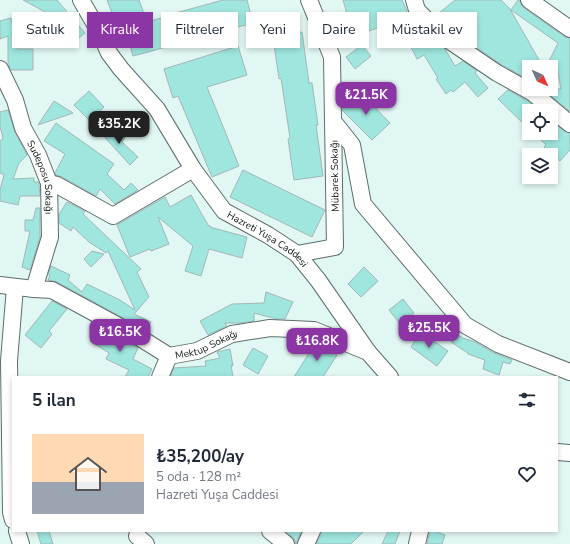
<!DOCTYPE html>
<html lang="tr">
<head>
<meta charset="utf-8">
<style>
	body { margin:0; font-family:"Nunito Sans",sans-serif; background:#f6f6f7; color:#1f2937; height:100vh; display:flex; flex-direction:column; font-size:15px; white-space:nowrap }
	* { box-sizing:border-box; margin:0 }
	p { font-size:13px; color:#747a83 }
	.icon { flex:none; width:22px; height:22px; fill:none; stroke:currentColor; stroke-width:2; stroke-linecap:round; stroke-linejoin:round }
	.map { position:relative; flex:1; overflow:hidden }
	.sheet { position:absolute; left:12px; top:376px; width:546px; height:156px; display:flex; flex-direction:column; background:#fff; border-radius:0px; box-shadow:0 2px 6px #0003 }
	.sheet>* { flex:none }
	.hud { position:absolute; left:12px; top:12px; width:546px; height:36px; display:flex; gap:8px }
	.needle { width:26px; rotate:135deg }
	.fabs { position:absolute; left:522px; top:60px; display:grid; gap:8px }
	.fabs a { display:grid; place-items:center; width:36px; height:36px; border-radius:0px; background:#fff; box-shadow:0 2px 6px #0003; font-size:20px }
	.price { position:absolute; translate:-50% -34px; padding:0 9px; border-radius:8px; background:#8b36a4; color:#fff; font-size:13px; line-height:26px; filter:drop-shadow(0 1px 2px #0008) }
	.price::after { content:''; position:absolute; left:50%; top:24px; width:12px; height:9px; margin-left:-6px; background:inherit; clip-path:polygon(0 0,100% 0,50% 100%) }
	.price.current { background:#222; color:#fff }
	ul { padding:0; list-style:none }
	li { display:flex; align-items:center; gap:12px; height:100px; padding:0 20px }
	li+li { border-top:1px solid #e0e1e3 }
	li span { display:grid; place-items:center; flex:none; width:112px; height:80px; border-radius:0px; color:#555 }
	li>.icon { margin-inline-start:auto }
	span .icon { width:48px; height:48px; fill:#fffc; stroke-width:1 }
	li b { font-size:17px }
	h2 { display:flex; justify-content:space-between; align-items:center; height:48px; padding:0 20px; font-size:17px }
	.pill { padding:0 14px; border-radius:0px; background:#fff; box-shadow:0 2px 6px #0003; font-size:14px; line-height:36px }
	.pill.current { background:#8b36a4; color:#fff }
	.map>svg:first-child { display:block }
	.building { fill:#9fe6de; stroke:#a3b7b5 }
	.lines { fill:none; stroke-linecap:round; stroke-linejoin:round }
	.minor-casing { stroke:#5b6e6c; stroke-width:18 }
	.minor { stroke:#fff; stroke-width:16 }
	.labels { text-anchor:middle; stroke-width:3; stroke-linejoin:round; paint-order:stroke }
	.street-label { font-size:10px; fill:#0f1716; stroke:#fff }
</style>
</head>
<body>
<div class="map">
<svg width="570" height="544" viewBox="0 0 570 544">
	<rect width="100%" height="100%" fill="#e1f7f4"/>
	<!-- building -->
	<path class="building" d="M23,0H57L85,33L72,43L49,14Z
		M107,0H139L147,22L172,15V14L223,0H247L253,23L173,44L174,45L133,56L122,18L115,21Z
		M343,0H402L410,18L390,28L388,24L353,37L346,17H348Z
		M455,0H501L510,9L543,67H529V80L502,65L458,35L439,13Z
		M518,0H520L521,4L524,8L565,37L570,38V109L569,111L543,89H561L557,67H546L558,43L511,10Z
		M11,18L18,49H33V70H11L8,64V36L0,39V21Z
		M413,20L434,42L445,49L455,66L463,61L477,71L475,73L488,88L478,97L465,82L453,92L451,90L446,94L436,79L438,78L424,55L417,59L411,47L418,44L405,25Z
		M302,32L309,83H312L318,125H316L323,176L294,180L288,139L290,138L281,78L279,79L273,37Z
		M362,45L371,56L355,69L346,57Z
		M238,46L247,75L207,87L239,166L212,177L178,96L173,98L164,69Z
		M508,90L528,101L540,111H529V129L498,99Z
		M89,91L104,107L90,121L74,105Z
		M360,92L390,123L372,140L342,110Z
		M54,101L73,113L38,125Z
		M8,110L15,132L27,155L19,163L13,179L34,178V182H38L39,184L40,196H20L18,205L0,201V190L4,175L0,173V141L3,138L0,126V112Z
		M551,120L564,131L570,133V150L560,161L544,147L546,145L534,133H551Z
		M56,123L114,164L107,174L124,190L131,183L138,190L115,204L100,189L96,196L62,177L56,175L55,173L65,154L44,141Z
		M106,126L109,130L111,128L125,138L122,142L138,157L130,165L100,132Z
		M243,170L325,210L312,237L230,197Z
		M191,195L208,225L213,228L247,237L242,258L209,249L201,276L185,271L193,246L158,217L169,244L151,251L150,249L130,257L117,225L165,197L170,207Z
		M67,202L85,211L83,214L141,269L137,272L149,297L134,314L151,322L147,331L57,282L48,280L50,275L48,274L51,266L70,275L68,280L82,292L87,284L120,300L135,310L108,251L106,253L89,242L73,227L71,231L59,223V214Z
		M36,208H40V237L30,270L22,267L30,231H25V220H33Z
		M92,251L104,254L91,267L84,259Z
		M364,267L378,281L361,297L348,284Z
		M266,292L293,302L285,319H277L254,313V321L240,323H225L227,326L208,335L200,321L232,304L264,303Z
		M403,299L414,313L400,324L389,310Z
		M52,301L67,309L49,331L52,334L41,348L25,335Z
		M99,326L138,348L133,359L152,369L148,377H125L129,370L106,359L109,353L90,341Z
		M421,332L448,351L437,366L411,347Z
		M456,334L463,338L475,342L494,353L512,360L510,364L503,362L499,375L483,369L485,360L468,354V353L451,342Z
		M316,342L337,355L323,377H294Z
		M253,348L268,356L258,374L243,365Z
		M230,349L233,366L231,365L233,377H170L174,368L206,366L205,361L220,358L217,352Z
		M37,531H49L53,544H41Z
		M285,531H302L297,540V544H295V540L292,537Z
		M321,531H364L351,544H316L321,535Z
		M388,531H400L395,544H382Z
		M430,531H434L445,535L442,544H427Z"/>
	<g class="lines">
		<defs>
			<g id="minor">
				<path id="s1" d="M81,0L100,33L109,53L121,69L157,109L193,169L224,211L268,235L297,254L318,280L368,352L390,377"/>
				<path d="M414,0L417,10L441,35L497,73L533,93L570,124"/>
				<path d="M529,0L570,29"/>
				<path id="s2" d="M0,69L15,100L23,128L38,155L49,183L50,237L34,289"/>
				<path d="M333,121L352,145L363,204L465,325L498,344L570,372"/>
				<path d="M49,183L57,185L113,216L193,169"/>
				<path d="M297,254L335,247L332,57L309,0"/>
				<path id="s3" d="M0,285L34,289L52,290L137,336L169,356L197,351L232,334L270,328L314,330L368,352"/>
				<path d="M160,377L169,356"/>
				<path d="M557,452L570,453"/>
				<path d="M13,520L11,512L9,361L15,287"/>
				<path d="M17,531L21,544"/>
				<path d="M270,531L286,544"/>
				<path d="M137,536L146,544"/>
				<path d="M306,544L312,531"/>
				<path d="M417,544L420,531"/>
			</g>
		</defs>
		<!-- minor casing -->
		<use href="#minor" class="minor-casing"/>
		<!-- minor -->
		<use href="#minor" class="minor"/>
	</g>
	<g class="labels">
		<!-- street labels -->
		<g class="street-label">
			<text transform="translate(334 176) rotate(-91)" y="4">Mübarek Sokağı</text>
			<text dy="4" stroke="none"><textPath href="#s2" startOffset="117">Sudeposu Sokağı</textPath></text>
			<text dy="4" stroke="none"><textPath href="#s1" startOffset="308">Hazreti Yuşa Caddesi</textPath></text>
			<text dy="4" stroke="none"><textPath href="#s3" startOffset="226">Mektup Sokağı</textPath></text>
		</g>
	</g>
</svg>
<div class="fabs">
<a><svg class="needle" viewBox="-14 -14 28 28"><path d="M0-13l5 13h-10z" fill="#e53935"/><path d="M0 13l5-13h-10z" fill="#747a83"/></svg></a>
<a><svg class="icon" aria-label="locate" viewBox="0 0 24 24"><circle cx="12" cy="12" r="6"/><path d="M12 2v4M12 18v4M2 12h4M18 12h4"/></svg></a>
<a><svg class="icon" aria-label="layers" viewBox="0 0 24 24"><path d="M12 4l9 5-9 5-9-5zM3 14l9 5 9-5"/></svg></a>
</div>
<b class="price" style="left:366px;top:116px">₺21.5K</b>
<b class="price current" style="left:119px;top:145px">₺35.2K</b>
<b class="price" style="left:429px;top:349px">₺25.5K</b>
<b class="price" style="left:120px;top:353px">₺16.5K</b>
<b class="price" style="left:317px;top:362px">₺16.8K</b>
<div class="hud">
<a class="pill">Satılık</a>
<a class="pill current">Kiralık</a>
<a class="pill">Filtreler</a>
<a class="pill">Yeni</a>
<a class="pill">Daire</a>
<a class="pill">Müstakil ev</a>
</div>
<section class="sheet">
<h2>5 ilan<svg class="icon" aria-label="filters" viewBox="0 0 24 24"><path d="M4 7h16M4 17h16"/><circle cx="9" cy="7" r="2"/><circle cx="15" cy="17" r="2"/></svg></h2>
<ul>
<li><span style="background:linear-gradient(#ffd9b3 60%,#9aa5b1 0)"><svg class="icon" aria-label="home" viewBox="0 0 24 24"><path d="M3 11l9-7 9 7M6 9v11h12V9"/></svg></span><div><b>₺35,200/ay</b><p>5 oda · 128 m²</p><p>Hazreti Yuşa Caddesi</p></div><svg class="icon" aria-label="heart" viewBox="0 0 24 24"><path d="M12 20l-8-8c-3-5 5-10 8-4 3-6 11-1 8 4z"/></svg></li>
</ul>
</section>
</div>
</body>
</html>
